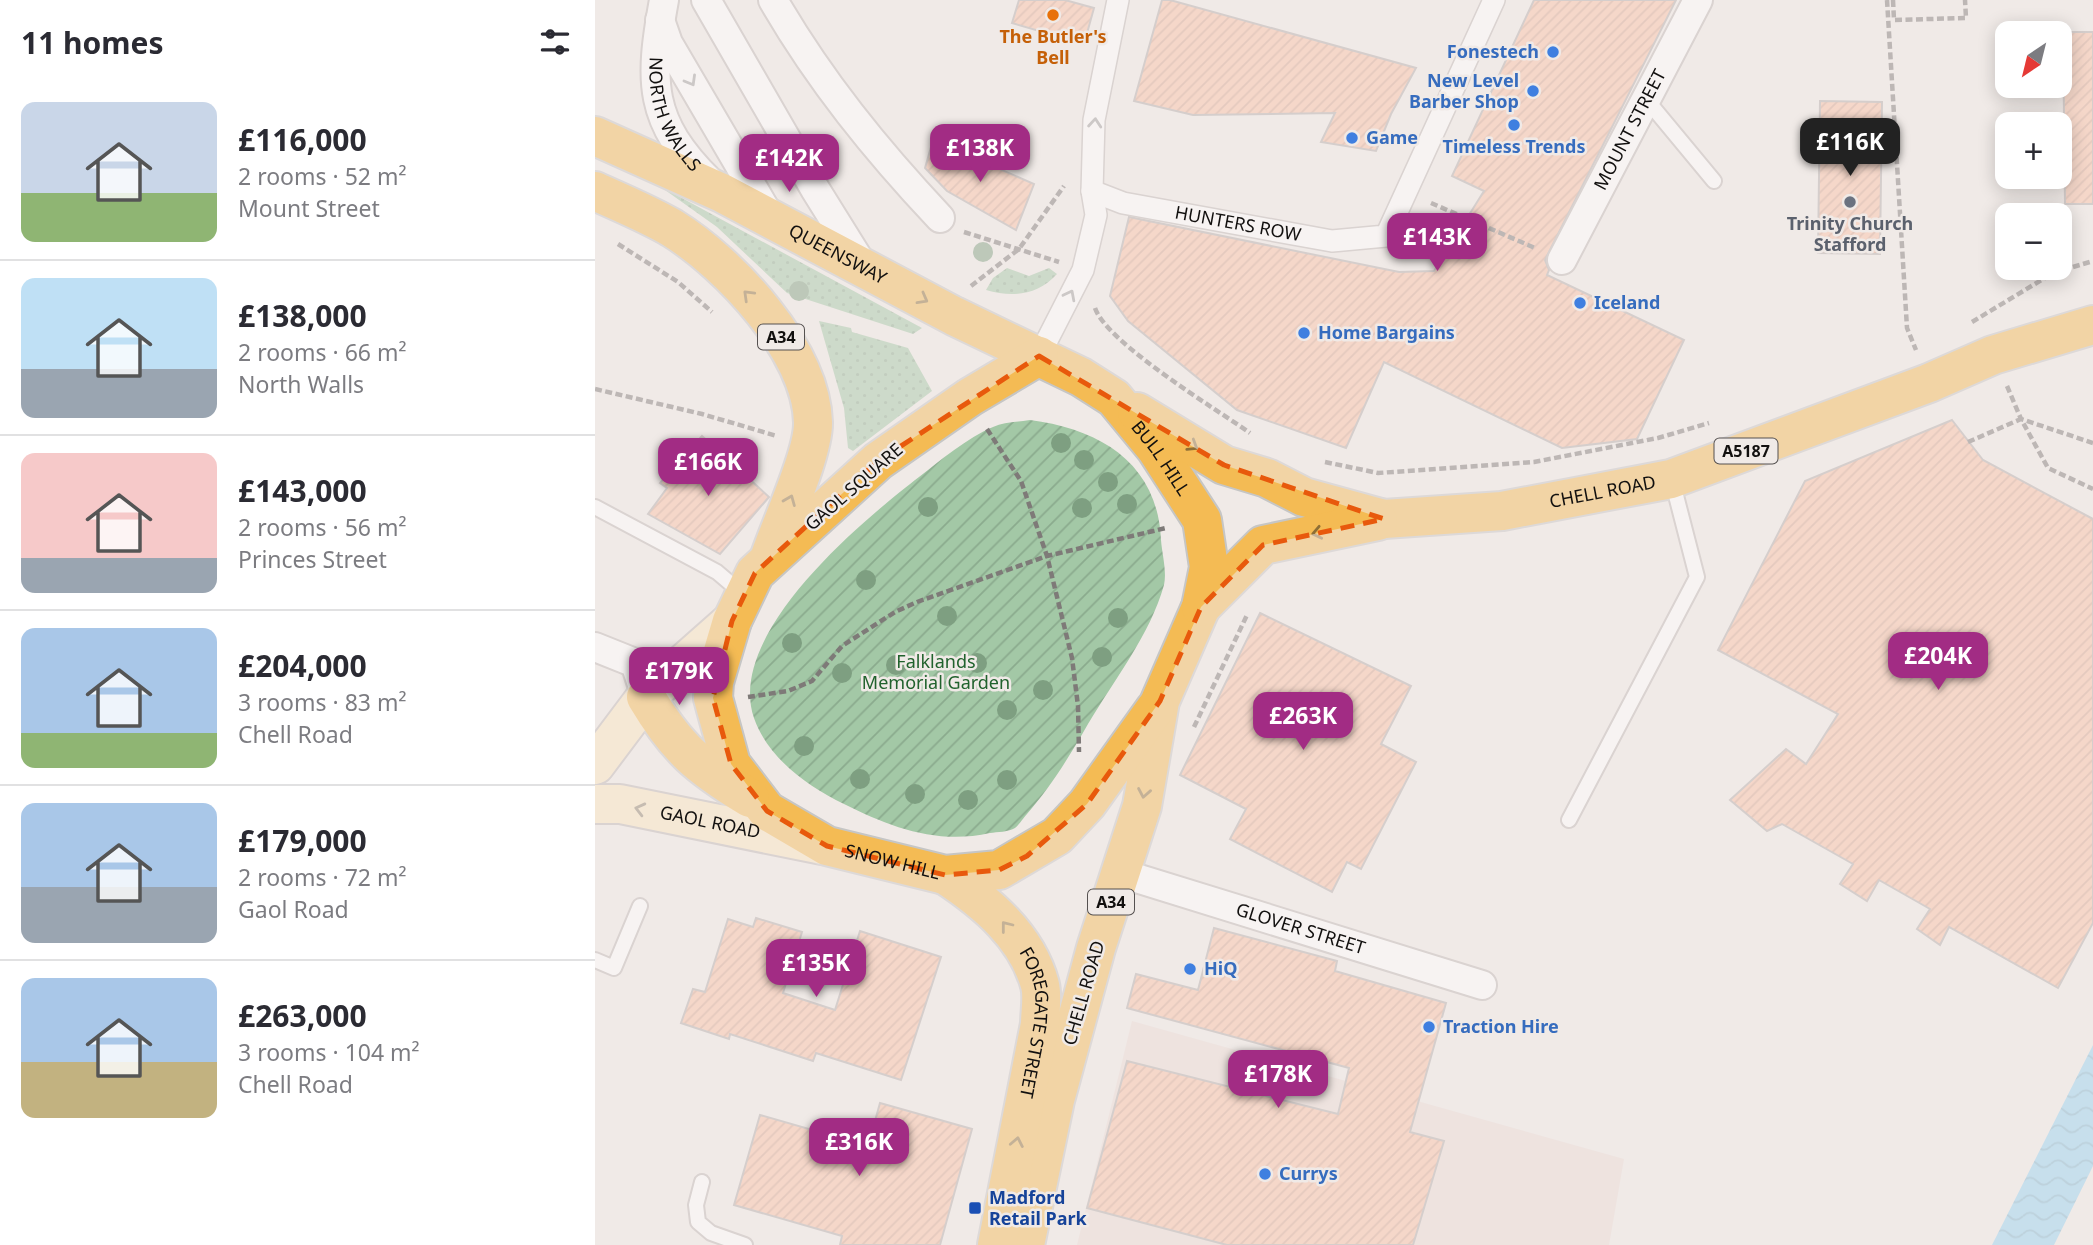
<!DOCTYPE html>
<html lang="en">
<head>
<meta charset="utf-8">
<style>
	body { margin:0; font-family:"Noto Sans",sans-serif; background:#f7f7f7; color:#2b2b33; height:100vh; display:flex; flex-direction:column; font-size:26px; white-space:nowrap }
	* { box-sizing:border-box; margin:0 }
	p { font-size:23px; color:#7c7c81 }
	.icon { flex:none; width:38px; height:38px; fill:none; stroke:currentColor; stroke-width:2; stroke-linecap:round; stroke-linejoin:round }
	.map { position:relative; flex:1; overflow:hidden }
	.drawer { display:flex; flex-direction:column; background:#fff; width:595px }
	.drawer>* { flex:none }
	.needle { width:46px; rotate:215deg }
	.fabs { position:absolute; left:1400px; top:21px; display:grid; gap:14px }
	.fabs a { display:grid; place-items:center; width:77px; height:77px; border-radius:14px; background:#fff; box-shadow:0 4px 18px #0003; font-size:35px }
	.price { position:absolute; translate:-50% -60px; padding:0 16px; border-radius:14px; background:#a22c84; color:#fff; font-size:23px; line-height:46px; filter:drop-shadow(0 2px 4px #0008) }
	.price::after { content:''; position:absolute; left:50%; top:42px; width:21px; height:16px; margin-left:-10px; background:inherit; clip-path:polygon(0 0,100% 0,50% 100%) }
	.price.active { background:#222; color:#fff }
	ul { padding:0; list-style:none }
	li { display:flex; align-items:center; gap:21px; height:175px; padding:0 21px }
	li+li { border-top:2px solid #e1e1e2 }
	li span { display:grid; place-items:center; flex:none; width:196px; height:140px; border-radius:14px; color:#555 }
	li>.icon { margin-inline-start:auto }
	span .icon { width:84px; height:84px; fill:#fffc; stroke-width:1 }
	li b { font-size:30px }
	h2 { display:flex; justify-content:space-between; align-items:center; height:84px; padding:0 21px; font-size:30px }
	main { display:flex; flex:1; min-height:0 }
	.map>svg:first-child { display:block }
	.built { fill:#eadcd6 }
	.grass { fill:url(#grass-dots) }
	.garden { fill:url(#garden-furrows) }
	.water { fill:url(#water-waves) }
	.building { fill:url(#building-hatch); stroke:#b4aeab; stroke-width:2 }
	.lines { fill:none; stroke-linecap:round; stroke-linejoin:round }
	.service-casing { stroke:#beb8b5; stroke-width:18 }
	.pedestrian-casing { stroke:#beb8b5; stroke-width:24 }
	.minor-casing { stroke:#beb8b5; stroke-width:32 }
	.secondary-casing { stroke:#beb8b5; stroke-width:42 }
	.trunk-casing { stroke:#c6c6c5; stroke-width:42 }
	.path { stroke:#7e7a78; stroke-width:4.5; stroke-dasharray:7 3.5; stroke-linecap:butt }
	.service { stroke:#fff; stroke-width:14 }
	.pedestrian { stroke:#fff; stroke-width:21 }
	.minor { stroke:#fff; stroke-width:28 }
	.secondary { stroke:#fbe6bf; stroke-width:38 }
	.trunk { stroke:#f4bb54; stroke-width:38 }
	.tree { fill:#7e9f81 }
	.oneway { stroke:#a09f9f }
	.oneway2 { stroke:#8e6e35 }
	.oneway3 { stroke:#928670 }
	.marked { fill:none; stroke:#e8590c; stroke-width:5; stroke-dasharray:14 9; stroke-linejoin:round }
	.food-dot { fill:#e8710a; stroke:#f0eae7; stroke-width:2.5 }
	.shop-dot { fill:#3f7fe0; stroke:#f0eae7; stroke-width:2.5 }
	.worship-dot { fill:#6b7280; stroke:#f0eae7; stroke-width:2.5 }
	.transit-dot { fill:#1a4fb4; stroke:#f0eae7; stroke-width:2.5 }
	.labels { text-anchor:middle; stroke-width:5; stroke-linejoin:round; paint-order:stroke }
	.shield { fill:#f0eae7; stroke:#555150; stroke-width:2 }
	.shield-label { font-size:16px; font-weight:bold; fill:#12100f }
	.food-label { font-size:18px; font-weight:bold; fill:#c56008; stroke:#f0eae7 }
	.shop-label { font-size:18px; font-weight:bold; fill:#366cbe; stroke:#f0eae7; text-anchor:start }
	.street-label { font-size:18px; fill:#12100f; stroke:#f0eae7 }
	.worship-label { font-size:18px; font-weight:bold; fill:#5b616d; stroke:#f0eae7 }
	.park-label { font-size:18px; fill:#21622d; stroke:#f0eae7 }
	.transit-label { font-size:18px; font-weight:bold; fill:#164399; stroke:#f0eae7; text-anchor:start }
</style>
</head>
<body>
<main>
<section class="drawer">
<h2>11 homes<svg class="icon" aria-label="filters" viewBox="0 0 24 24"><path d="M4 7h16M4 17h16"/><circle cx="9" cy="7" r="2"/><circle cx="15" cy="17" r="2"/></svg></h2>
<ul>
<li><span style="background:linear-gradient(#c9d6e8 65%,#8fb573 0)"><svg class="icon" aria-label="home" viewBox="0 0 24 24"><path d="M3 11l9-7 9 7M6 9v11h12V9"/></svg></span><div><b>£116,000</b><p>2 rooms · 52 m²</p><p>Mount Street</p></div></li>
<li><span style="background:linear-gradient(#bfe0f5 65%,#9aa5b1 0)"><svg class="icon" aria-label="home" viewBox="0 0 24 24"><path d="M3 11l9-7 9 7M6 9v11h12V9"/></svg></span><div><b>£138,000</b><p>2 rooms · 66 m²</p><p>North Walls</p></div></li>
<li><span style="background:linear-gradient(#f6c9c9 75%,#9aa5b1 0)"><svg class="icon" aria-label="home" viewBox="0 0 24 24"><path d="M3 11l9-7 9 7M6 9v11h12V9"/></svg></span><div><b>£143,000</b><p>2 rooms · 56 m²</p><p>Princes Street</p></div></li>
<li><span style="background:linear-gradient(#a9c7e8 75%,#8fb573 0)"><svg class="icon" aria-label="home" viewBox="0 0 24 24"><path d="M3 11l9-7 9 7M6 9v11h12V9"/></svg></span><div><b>£204,000</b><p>3 rooms · 83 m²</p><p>Chell Road</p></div></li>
<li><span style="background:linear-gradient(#a9c7e8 60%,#9aa5b1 0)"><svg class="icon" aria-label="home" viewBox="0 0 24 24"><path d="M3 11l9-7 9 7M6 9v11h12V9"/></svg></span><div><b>£179,000</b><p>2 rooms · 72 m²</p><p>Gaol Road</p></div></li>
<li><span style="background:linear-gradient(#a9c7e8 60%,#c2b280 0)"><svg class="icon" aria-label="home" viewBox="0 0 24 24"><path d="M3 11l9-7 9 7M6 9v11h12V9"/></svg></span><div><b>£263,000</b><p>3 rooms · 104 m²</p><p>Chell Road</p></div></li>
</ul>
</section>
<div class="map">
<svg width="1498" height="1245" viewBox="0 0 1498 1245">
	<defs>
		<pattern id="grass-dots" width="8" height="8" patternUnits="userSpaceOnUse" patternTransform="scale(1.75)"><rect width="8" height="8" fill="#a3c8a6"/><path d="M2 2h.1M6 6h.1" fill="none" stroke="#8bab8e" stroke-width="1.8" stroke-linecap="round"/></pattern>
		<pattern id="garden-furrows" width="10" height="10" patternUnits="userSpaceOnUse" patternTransform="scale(1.75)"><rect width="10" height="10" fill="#a3c8a6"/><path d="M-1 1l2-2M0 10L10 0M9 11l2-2" fill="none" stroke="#8bab8e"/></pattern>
		<pattern id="water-waves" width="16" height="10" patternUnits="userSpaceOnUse" patternTransform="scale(1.75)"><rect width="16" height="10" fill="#94d3f2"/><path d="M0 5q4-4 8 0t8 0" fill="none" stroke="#7fb4ce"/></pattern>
		<pattern id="building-hatch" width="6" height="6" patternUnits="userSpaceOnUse" patternTransform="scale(1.75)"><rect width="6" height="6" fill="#fbc0a5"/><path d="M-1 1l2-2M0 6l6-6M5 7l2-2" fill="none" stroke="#d6a48d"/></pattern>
	</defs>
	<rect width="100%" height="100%" fill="#f0eae7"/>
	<!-- built -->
	<path class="built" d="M537,1021L1029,1159L1014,1245H482Z"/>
	<!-- grass -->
	<path class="grass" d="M63,185L327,328L318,334L192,293L122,227Z
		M412,268L434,276L454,268L462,274C443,295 418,298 391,290L398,278Z
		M224,321L256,328L257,332L313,348L337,391L258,451L253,448L249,408Z"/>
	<!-- garden -->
	<path class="garden" d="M435,420C506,429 563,464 566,540C567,554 572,571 569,585C555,635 519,680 493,724C474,757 457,785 432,814C429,817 424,825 420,828C414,832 402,832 395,833C342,845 295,827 249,804C212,786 173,758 159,718C130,634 267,521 324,477C346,460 372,438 398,427C409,422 423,422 435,420Z"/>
	<!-- water -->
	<path class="water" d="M1498,1045V1166L1459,1245H1397Z"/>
	<!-- building -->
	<path class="building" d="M424,0H470L499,8L489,44L417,23Z
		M567,0H575L821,68L796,114L781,151L726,142L740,113L598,115L539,101Z
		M939,0H1081L950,260L954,270L952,275L1089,340L1042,439L967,448L789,362L751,448L642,410L533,321L515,296L534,217L804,272L839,271L889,191L857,176Z
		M1468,32H1498V204H1470Z
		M1225,101L1287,102L1285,254L1223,253Z
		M338,140L439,184L421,230L352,191L330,168Z
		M1357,420L1388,460L1498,519V923L1463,988L1354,927L1345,945L1322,929L1335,909L1284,880L1272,901L1245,884L1258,864L1187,824L1172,831L1135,800L1191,749L1211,764L1243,714L1123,650L1210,481Z
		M107,436L174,497L125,554L53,514L72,488L65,483Z
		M665,613L816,686L786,744L821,762L766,869L752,862L737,892L635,839L651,809L585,775Z
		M161,918L207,932L188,993L240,1010L265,931L346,957L306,1080L221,1053L218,1061L135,1034L134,1039L86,1023L98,989L110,992L133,919L158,927Z
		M619,928L742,961L740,971L851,1003L815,1132L849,1141L818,1245H632L492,1208L532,1061L743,1114L754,1068L532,1008L541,974L603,990Z
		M285,1103L377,1129L345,1245H245L247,1236L139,1205L165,1115L273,1146Z"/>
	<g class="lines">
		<defs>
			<path id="service" d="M1051,99L1119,181
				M0,507L122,572L149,595
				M974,820L1102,577L1077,480
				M0,960L19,968L45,906
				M107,1182L101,1205L103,1222L116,1233L150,1245"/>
			<g id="pedestrian">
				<path id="s1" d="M497,191L528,203L737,241L791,236L899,0"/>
				<path d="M444,356L488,270L501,215L497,191L499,120L523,0"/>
			</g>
			<g id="minor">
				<path id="s2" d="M69,0C54,82 53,121 115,182"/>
				<path d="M111,0L220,189L268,266"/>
				<path d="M178,0C225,81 281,150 345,218"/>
				<path d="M65,20L73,43L176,219"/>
				<path id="s3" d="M967,260L1103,0"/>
				<path d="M0,647L40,663L51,697"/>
				<path id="s4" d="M525,873L887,985"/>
			</g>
			<g id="secondary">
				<path d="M0,765L51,697L137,621"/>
				<path id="s5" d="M0,804H25L227,845"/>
			</g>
			<g id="trunk">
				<path id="s6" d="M0,136L127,193L359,316L486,377L519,398L561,449L607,520L614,567L606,607L565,701L547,806L501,948L460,1100L430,1245"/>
				<path d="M0,191C26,203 53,214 77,228C135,264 216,350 218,422C219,453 185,526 174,559"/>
				<path id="s7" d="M444,356L375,397L283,461L160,573L137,621L119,682L118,698L136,764L172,811L232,846L350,875L404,870L462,836L492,804L560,709"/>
				<path id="s8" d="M542,412L629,465L672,478L709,497L789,519L907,511L1076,479L1334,383L1398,355L1498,325"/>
				<path d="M606,607L668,545L783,521"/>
				<path d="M51,697C82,749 104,767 155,798"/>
				<path id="s9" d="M350,875C391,902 432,936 445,985C448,997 445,1012 445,1024L402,1245"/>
			</g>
		</defs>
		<!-- service casing -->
		<use href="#service" class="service-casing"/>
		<!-- pedestrian casing -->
		<use href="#pedestrian" class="pedestrian-casing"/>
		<!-- minor casing -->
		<use href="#minor" class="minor-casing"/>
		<!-- secondary casing -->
		<use href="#secondary" class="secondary-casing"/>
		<!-- trunk casing -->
		<use href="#trunk" class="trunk-casing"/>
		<!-- path -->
		<path class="path" d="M1292,0L1312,328L1321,350
			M1298,0L1299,20L1371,18L1370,0
			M836,203L940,248
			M369,232L464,262
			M23,244L83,282L117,312
			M376,286L424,249L469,186
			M500,308C512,343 621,409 655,433
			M1377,322L1458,273L1498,261
			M1412,386L1426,419L1498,443
			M0,389L107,414L182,436
			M392,429L426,481L452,556L477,658L483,706L484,752
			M1373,442L1426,419L1453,468L1498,489
			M730,462L783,473L939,462L1063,438L1114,423
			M153,697L193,691L217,681L247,646L300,612L322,602L452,556L571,528
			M599,727L652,615"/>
		<!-- service -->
		<use href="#service" class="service"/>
		<!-- pedestrian -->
		<use href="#pedestrian" class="pedestrian"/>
		<!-- minor -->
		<use href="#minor" class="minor"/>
		<!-- secondary -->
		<use href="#secondary" class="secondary"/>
		<!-- trunk -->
		<use href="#trunk" class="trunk"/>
	</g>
	<!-- trees -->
	<g class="tree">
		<circle cx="388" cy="252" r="10"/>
		<circle cx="204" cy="291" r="10"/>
		<circle cx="466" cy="443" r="10"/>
		<circle cx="489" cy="460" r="10"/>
		<circle cx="513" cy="482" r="10"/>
		<circle cx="532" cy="504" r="10"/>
		<circle cx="333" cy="507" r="10"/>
		<circle cx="487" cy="508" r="10"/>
		<circle cx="271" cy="580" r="10"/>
		<circle cx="352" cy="616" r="10"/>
		<circle cx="523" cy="618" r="10"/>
		<circle cx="197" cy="643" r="10"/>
		<circle cx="507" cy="657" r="10"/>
		<circle cx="382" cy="663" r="10"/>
		<circle cx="301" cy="665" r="10"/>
		<circle cx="247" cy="673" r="10"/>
		<circle cx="448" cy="690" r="10"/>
		<circle cx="412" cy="710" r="10"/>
		<circle cx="209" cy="746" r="10"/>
		<circle cx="265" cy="779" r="10"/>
		<circle cx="412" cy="780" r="10"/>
		<circle cx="320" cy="794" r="10"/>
		<circle cx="373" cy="800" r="10"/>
	</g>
	<!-- one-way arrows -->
	<defs><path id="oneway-chevron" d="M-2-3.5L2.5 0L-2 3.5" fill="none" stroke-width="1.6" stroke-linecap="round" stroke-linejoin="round" transform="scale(1.75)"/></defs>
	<g class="oneway">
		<use href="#oneway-chevron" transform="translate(96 81) rotate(60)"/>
		<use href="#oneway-chevron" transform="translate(500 123) rotate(-85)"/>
		<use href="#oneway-chevron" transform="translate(475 295) rotate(-63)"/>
	</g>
	<g class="oneway2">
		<use href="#oneway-chevron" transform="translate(153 295) rotate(-136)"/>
		<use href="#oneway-chevron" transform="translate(328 299) rotate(29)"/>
		<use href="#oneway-chevron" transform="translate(598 446) rotate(32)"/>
		<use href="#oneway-chevron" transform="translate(195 500) rotate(-68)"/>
		<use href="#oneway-chevron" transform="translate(722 533) rotate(168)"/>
		<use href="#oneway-chevron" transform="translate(549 793) rotate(100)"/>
		<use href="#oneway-chevron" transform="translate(411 926) rotate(-128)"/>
		<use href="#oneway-chevron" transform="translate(422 1142) rotate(-79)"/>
	</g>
	<use class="oneway3" href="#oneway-chevron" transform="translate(45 809) rotate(-166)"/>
	<!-- marked area -->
	<path d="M0 0H1498V1245H0ZM444,356L629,465L789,519L668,545L606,607L565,701L492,804L432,856L404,870L350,875L232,846L172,811L136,764L118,698L137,621L160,573L283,461Z" fill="#f0eae7" fill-opacity=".55" fill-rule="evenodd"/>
	<path class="marked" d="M444,356L629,465L789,519L668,545L606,607L565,701L492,804L432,856L404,870L350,875L232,846L172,811L136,764L118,698L137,621L160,573L283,461Z"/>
	<!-- markers -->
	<circle class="food-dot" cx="458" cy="15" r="7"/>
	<g class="shop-dot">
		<circle cx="958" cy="52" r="7"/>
		<circle cx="938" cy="91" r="7"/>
		<circle cx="919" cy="125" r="7"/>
		<circle cx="757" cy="138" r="7"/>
		<circle cx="985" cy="303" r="7"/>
		<circle cx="709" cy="333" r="7"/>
		<circle cx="595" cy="969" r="7"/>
		<circle cx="834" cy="1027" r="7"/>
		<circle cx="670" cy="1174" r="7"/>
	</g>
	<circle class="worship-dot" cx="1255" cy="202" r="7"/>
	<rect class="transit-dot" x="373" y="1201" width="14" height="14" rx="3.5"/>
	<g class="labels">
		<!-- shield labels -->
		<g class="shield">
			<rect x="163" y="324.5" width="46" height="25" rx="5"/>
			<rect x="1119.5" y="438.5" width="63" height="25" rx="5"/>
			<rect x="493" y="889.5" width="46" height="25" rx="5"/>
		</g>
		<g class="shield-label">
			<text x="186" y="343">A34</text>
			<text x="1151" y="457">A5187</text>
			<text x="516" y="908">A34</text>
		</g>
		<!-- food labels -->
		<g class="food-label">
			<text x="458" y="43">The Butler's<tspan x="458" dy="21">Bell</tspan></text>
		</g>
		<!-- shop labels -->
		<g class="shop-label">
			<text x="944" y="58" text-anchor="end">Fonestech</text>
			<text x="924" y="87" text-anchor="end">New Level<tspan x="924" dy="21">Barber Shop</tspan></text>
			<text x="771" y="144">Game</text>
			<text x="919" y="153" text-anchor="middle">Timeless Trends</text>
			<text x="999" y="309">Iceland</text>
			<text x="723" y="339">Home Bargains</text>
			<text x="609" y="975">HiQ</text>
			<text x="848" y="1033">Traction Hire</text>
			<text x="684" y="1180">Currys</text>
		</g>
		<!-- street labels -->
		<g class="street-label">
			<text dy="6" stroke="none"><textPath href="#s2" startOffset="119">NORTH WALLS</textPath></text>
			<text dy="6" stroke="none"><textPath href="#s3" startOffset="147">MOUNT STREET</textPath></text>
			<text dy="6" stroke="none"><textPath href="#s1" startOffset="150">HUNTERS ROW</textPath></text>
			<text dy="6" stroke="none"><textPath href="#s6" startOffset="270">QUEENSWAY</textPath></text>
			<text dy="6" stroke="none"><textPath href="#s6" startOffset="658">BULL HILL</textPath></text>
			<text transform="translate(259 487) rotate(-41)" y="6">GAOL SQUARE</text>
			<text dy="6" stroke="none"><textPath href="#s8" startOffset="492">CHELL ROAD</textPath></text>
			<text dy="6" stroke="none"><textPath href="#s5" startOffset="117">GAOL ROAD</textPath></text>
			<text dy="6" stroke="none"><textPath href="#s7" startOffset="756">SNOW HILL</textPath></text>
			<text dy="6" stroke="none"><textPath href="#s4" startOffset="189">GLOVER STREET</textPath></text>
			<text transform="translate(489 993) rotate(-74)" y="6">CHELL ROAD</text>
			<text dy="6" stroke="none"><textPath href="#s9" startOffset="186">FOREGATE STREET</textPath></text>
		</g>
		<!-- worship labels -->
		<g class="worship-label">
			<text x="1255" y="230">Trinity Church<tspan x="1255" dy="21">Stafford</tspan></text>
		</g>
		<!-- park labels -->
		<g class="park-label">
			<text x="341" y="668">Falklands<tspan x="341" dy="21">Memorial Garden</tspan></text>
		</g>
		<!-- transit labels -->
		<g class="transit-label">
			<text x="394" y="1204">Madford<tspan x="394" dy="21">Retail Park</tspan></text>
		</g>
	</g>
</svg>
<div class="fabs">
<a><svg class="needle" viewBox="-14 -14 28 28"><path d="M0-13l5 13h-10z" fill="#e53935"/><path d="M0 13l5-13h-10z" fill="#7c7c81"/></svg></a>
<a>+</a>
<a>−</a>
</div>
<b class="price active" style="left:1255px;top:178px">£116K</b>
<b class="price" style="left:385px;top:184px">£138K</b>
<b class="price" style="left:194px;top:194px">£142K</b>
<b class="price" style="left:842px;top:273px">£143K</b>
<b class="price" style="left:113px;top:498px">£166K</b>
<b class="price" style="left:1343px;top:692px">£204K</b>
<b class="price" style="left:84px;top:707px">£179K</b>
<b class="price" style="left:708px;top:752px">£263K</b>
<b class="price" style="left:221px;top:999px">£135K</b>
<b class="price" style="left:683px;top:1110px">£178K</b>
<b class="price" style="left:264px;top:1178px">£316K</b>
</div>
</main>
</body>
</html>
